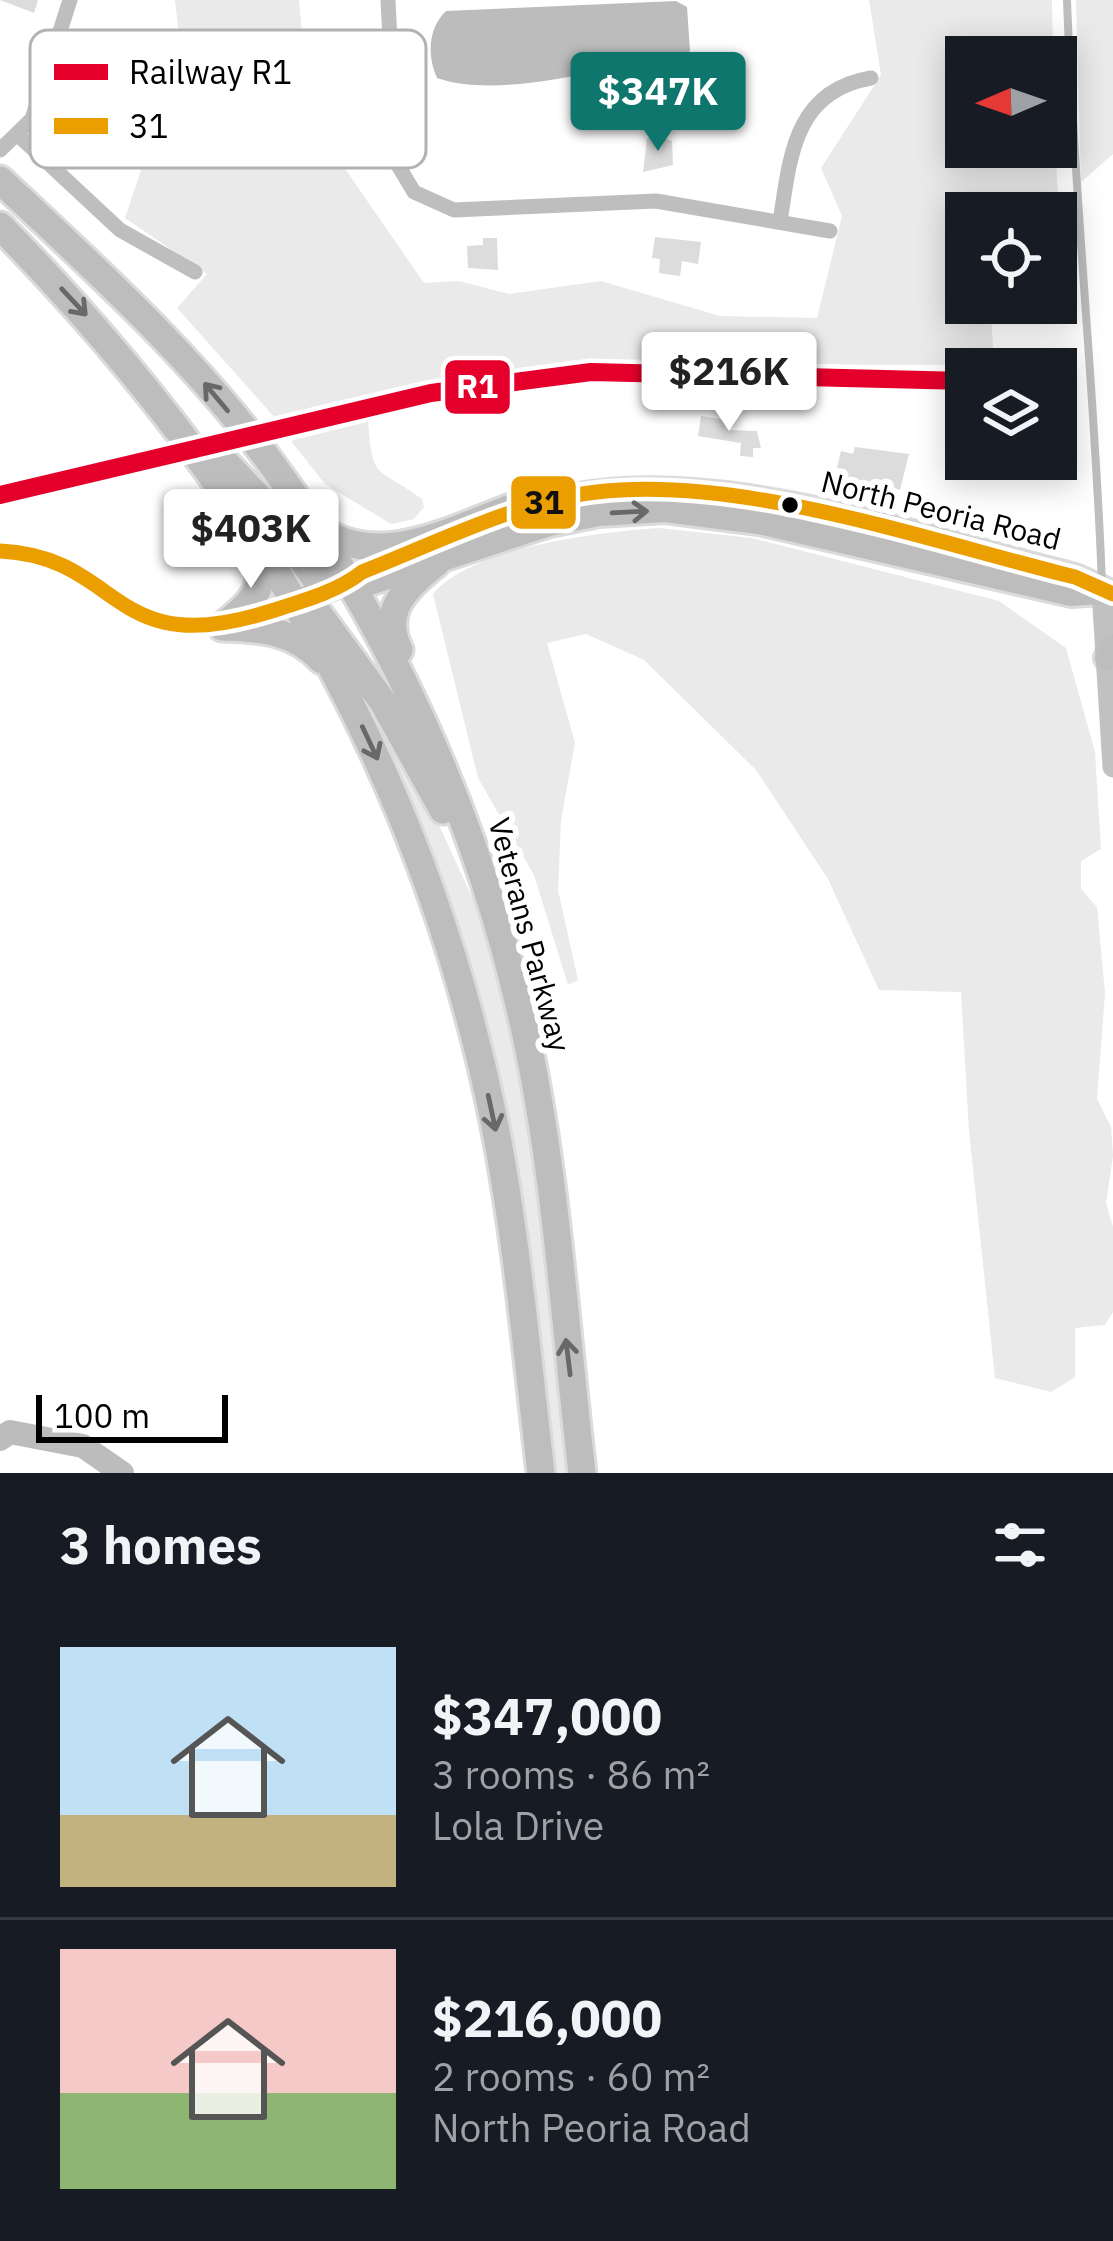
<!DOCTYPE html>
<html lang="en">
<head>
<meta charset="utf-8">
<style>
	body { margin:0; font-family:"IBM Plex Sans",sans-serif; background:#242831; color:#f1f3f6; height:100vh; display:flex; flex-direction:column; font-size:45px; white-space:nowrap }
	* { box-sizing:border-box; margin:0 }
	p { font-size:39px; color:#9ea1a6 }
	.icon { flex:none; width:66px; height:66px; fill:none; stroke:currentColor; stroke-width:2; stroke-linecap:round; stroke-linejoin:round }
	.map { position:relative; height:1473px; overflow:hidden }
	.sheet { display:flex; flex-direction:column; background:#171b24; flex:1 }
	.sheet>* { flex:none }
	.needle { width:78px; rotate:268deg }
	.fabs { position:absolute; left:945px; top:36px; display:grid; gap:24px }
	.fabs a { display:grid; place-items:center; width:132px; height:132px; border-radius:0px; background:#171b24; box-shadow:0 6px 30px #0003; font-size:60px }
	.scale { position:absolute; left:36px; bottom:30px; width:192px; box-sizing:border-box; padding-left:12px; border:6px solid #000; border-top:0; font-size:33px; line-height:42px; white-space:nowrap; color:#000; -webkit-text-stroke:9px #fff; paint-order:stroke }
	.price { position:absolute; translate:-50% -102px; padding:0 27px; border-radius:12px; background:#fff; color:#222; font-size:39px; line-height:78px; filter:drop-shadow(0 3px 6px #0008) }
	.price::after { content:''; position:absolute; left:50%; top:72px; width:36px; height:27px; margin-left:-18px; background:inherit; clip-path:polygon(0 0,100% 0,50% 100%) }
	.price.on { background:#0f766e; color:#fff }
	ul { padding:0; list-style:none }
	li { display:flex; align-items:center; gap:36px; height:300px; padding:0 60px }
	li+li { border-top:3px solid #363941 }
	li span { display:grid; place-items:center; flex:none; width:336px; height:240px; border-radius:0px; color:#555 }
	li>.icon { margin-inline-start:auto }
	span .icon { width:144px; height:144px; fill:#fffc; stroke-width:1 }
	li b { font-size:51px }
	h2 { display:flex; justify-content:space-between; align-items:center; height:144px; padding:0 60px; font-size:51px }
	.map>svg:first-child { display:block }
	.green { fill:#eaeaea; fill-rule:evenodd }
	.water { fill:#bcbcbc }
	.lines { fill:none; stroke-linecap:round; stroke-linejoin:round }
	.river { stroke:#bcbcbc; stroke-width:24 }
	.building { fill:#dcdcdc }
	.primary-casing { stroke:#dbdbdb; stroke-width:30 }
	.highway-casing { stroke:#dbdbdb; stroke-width:33 }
	.lane { stroke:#bebebe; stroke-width:8 }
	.street { stroke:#bebebe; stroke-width:15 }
	.secondary { stroke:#c1c1c1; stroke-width:21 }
	.primary { stroke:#bdbdbd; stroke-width:24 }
	.highway { stroke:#bdbdbd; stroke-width:27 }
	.bus-1-casing { stroke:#fff; stroke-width:24 }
	.bus-1 { stroke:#eb9e00; stroke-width:15 }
	.rail-1-casing { stroke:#fff; stroke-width:27 }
	.rail-1 { stroke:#e4002b; stroke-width:18 }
	.oneway { stroke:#686868 }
	.bus-dot { fill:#000; stroke:#fff; stroke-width:4.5 }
	.labels { text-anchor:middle; stroke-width:12; stroke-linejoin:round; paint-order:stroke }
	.street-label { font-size:30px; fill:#000; stroke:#fff }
	.key { fill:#fff; stroke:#b2b2b2; stroke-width:3 }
	.key-label { font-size:33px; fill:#000 }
	.line-badge { stroke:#fff; stroke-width:4.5 }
	.badge-label { font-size:33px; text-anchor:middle; font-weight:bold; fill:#fff }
	.pale-badge-label { font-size:33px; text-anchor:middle; font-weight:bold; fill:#111 }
</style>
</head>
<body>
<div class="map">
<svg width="1113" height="1473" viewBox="0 0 1113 1473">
	<rect width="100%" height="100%" fill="#fff"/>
	<!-- green -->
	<path class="green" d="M175,0H299L310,118L424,283L459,281L509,294L601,281L720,316L817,318L842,216L821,168L881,75L869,0H1052L1053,57H966V147H1055L1066,312L991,313L994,365L596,364L508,373L277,420L177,308L207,274L125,218L142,167L176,169V130L187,108ZM966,213H1056V303H966Z
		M1076,0H1113V154L1081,182Z
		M368,421C373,483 376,465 422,499L424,507L414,519L391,524L325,484L291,441Z
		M659,528L752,538L999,601L1066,648L1095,752L1101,849L1081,861V889L1097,907L1105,993L1097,1099L1111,1127L1113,1156L1106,1203L1113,1227V1312L1105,1325L1075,1328V1377L1051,1392L995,1378L969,1131L961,992L879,990L828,879L756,770L644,660L586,634L547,643L575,743L561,820L558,890L578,980L568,985L534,875L478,778L433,594C472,547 599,532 659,528Z
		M347,669L425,794L491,939L528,1105L571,1473H552L516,1182Z"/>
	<!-- water -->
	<path class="water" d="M676,1L687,7L690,51L685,56C615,64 503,101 437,78C427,56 428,28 446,11Z"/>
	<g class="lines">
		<!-- river -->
		<path class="river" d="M0,1439L10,1432L83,1446L122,1473"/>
	</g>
	<!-- building -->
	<path class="building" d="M0,0H38L34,13Z
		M662,137L672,141L673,165L643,172L647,138Z
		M655,237L701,242L698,264L682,261L680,276L659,273L660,259L652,258Z
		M483,238H497L498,270L468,268L467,246L483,245Z
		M701,416L732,421L730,430L757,431L761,448H753V457L740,456L741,443L698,436Z
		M855,447L909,454L900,490L872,483L869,496L852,500L853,493L846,491L848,483L843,482L845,469L837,468L841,451L853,454Z"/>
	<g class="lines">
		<defs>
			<path id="primary" d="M521,512C675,449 918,538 1075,577L1113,594
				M369,583L549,524L599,514L665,510L759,522L1071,594L1100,592
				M297,602L421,550
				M1107,658L1113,646"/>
			<path id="highway" d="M0,180C93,267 188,353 265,455C388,620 475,813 521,1013C556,1163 564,1321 582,1473
				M0,226C252,483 422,765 494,1121C517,1237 527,1356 541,1473
				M216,453L260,499L315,578L348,583
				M315,526C378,574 454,528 519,505L534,506
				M312,605L383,702L443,810
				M222,627C250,604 274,585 251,549
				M222,627C260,628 294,630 322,660
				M399,650C380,611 406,587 436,563"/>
		</defs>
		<!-- primary casing -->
		<use href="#primary" class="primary-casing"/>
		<!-- highway casing -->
		<use href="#highway" class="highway-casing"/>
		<!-- lane -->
		<path class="lane" d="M1067,0C1074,196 1095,390 1102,585"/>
		<!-- street -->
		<path class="street" d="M388,0L396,162L414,192L454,210L656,201L830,231
			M18,135L120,230L195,272
			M0,150L32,119L70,0
			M780,222C790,157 794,91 871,78
			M0,551C79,555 125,634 206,628C237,626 268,612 297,602"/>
		<!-- secondary -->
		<path class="secondary" d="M1102,591L1113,767"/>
		<!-- primary -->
		<use href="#primary" class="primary"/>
		<!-- highway -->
		<use href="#highway" class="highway"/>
		<defs>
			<path id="bus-1" d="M0,551C123,557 109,662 268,612C300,602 337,592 362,572C434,544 521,500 597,492C744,475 932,542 1075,577L1113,594"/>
		</defs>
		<!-- bus-1 casing -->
		<use href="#bus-1" class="bus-1-casing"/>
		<!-- bus-1 -->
		<use href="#bus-1" class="bus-1"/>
		<defs>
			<path id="rail-1" d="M0,495L431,393L591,372L966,381"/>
		</defs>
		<!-- rail-1 casing -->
		<use href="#rail-1" class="rail-1-casing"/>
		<!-- rail-1 -->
		<use href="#rail-1" class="rail-1"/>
	</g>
	<!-- one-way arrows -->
	<defs><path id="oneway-shaft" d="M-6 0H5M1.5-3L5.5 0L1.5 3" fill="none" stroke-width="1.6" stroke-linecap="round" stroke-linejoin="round" transform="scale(3)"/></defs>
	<g class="oneway">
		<use href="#oneway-shaft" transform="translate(74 302) rotate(47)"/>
		<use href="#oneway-shaft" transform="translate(216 397) rotate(-130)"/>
		<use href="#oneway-shaft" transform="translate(630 512) rotate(-3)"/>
		<use href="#oneway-shaft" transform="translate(370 743) rotate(65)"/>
		<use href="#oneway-shaft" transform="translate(492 1113) rotate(78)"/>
		<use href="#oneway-shaft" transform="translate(568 1357) rotate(-97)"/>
	</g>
	<!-- markers -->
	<circle class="bus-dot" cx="790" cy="505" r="10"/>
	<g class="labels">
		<!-- street labels -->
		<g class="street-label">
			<text transform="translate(941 511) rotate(14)" y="10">North Peoria Road</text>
			<text transform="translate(529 935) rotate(75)" y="10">Veterans Parkway</text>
		</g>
	</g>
	<!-- legend -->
	<rect x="30" y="30" width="396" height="138" rx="18" class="key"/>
	<rect x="54" y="64" width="54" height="16" fill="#e4002b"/>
	<rect x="54" y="118" width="54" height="16" fill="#eb9e00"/>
	<g class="key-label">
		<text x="129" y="84">Railway R1</text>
		<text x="129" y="138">31</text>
	</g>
	<g class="line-badge">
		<rect x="443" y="358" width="69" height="58" rx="12" fill="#e4002b"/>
		<rect x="509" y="474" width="69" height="57" rx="12" fill="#eb9e00"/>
	</g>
	<g class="badge-label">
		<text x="477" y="398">R1</text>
	</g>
	<g class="pale-badge-label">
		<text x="544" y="514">31</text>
	</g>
</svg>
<div class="fabs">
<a><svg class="needle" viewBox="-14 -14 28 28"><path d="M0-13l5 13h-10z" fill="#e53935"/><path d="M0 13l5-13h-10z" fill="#9ea1a6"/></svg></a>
<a><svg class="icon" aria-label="locate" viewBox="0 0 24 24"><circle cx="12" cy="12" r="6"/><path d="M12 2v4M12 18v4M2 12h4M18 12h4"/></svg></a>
<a><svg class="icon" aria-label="layers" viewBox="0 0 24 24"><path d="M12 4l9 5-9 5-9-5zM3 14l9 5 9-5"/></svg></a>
</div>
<div class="scale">100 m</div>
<b class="price on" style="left:658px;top:154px">$347K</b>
<b class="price" style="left:729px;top:434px">$216K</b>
<b class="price" style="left:251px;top:591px">$403K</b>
</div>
<section class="sheet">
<h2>3 homes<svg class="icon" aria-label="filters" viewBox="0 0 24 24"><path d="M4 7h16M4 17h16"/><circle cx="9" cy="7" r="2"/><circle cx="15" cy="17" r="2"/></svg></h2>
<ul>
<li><span style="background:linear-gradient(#bfe0f5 70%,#c2b280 0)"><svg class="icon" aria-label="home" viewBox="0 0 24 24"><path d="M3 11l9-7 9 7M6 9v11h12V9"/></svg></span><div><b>$347,000</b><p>3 rooms · 86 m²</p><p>Lola Drive</p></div></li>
<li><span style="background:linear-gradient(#f6c9c9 60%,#8fb573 0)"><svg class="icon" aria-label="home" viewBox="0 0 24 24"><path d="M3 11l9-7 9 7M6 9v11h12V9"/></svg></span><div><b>$216,000</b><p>2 rooms · 60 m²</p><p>North Peoria Road</p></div></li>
</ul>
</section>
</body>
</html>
